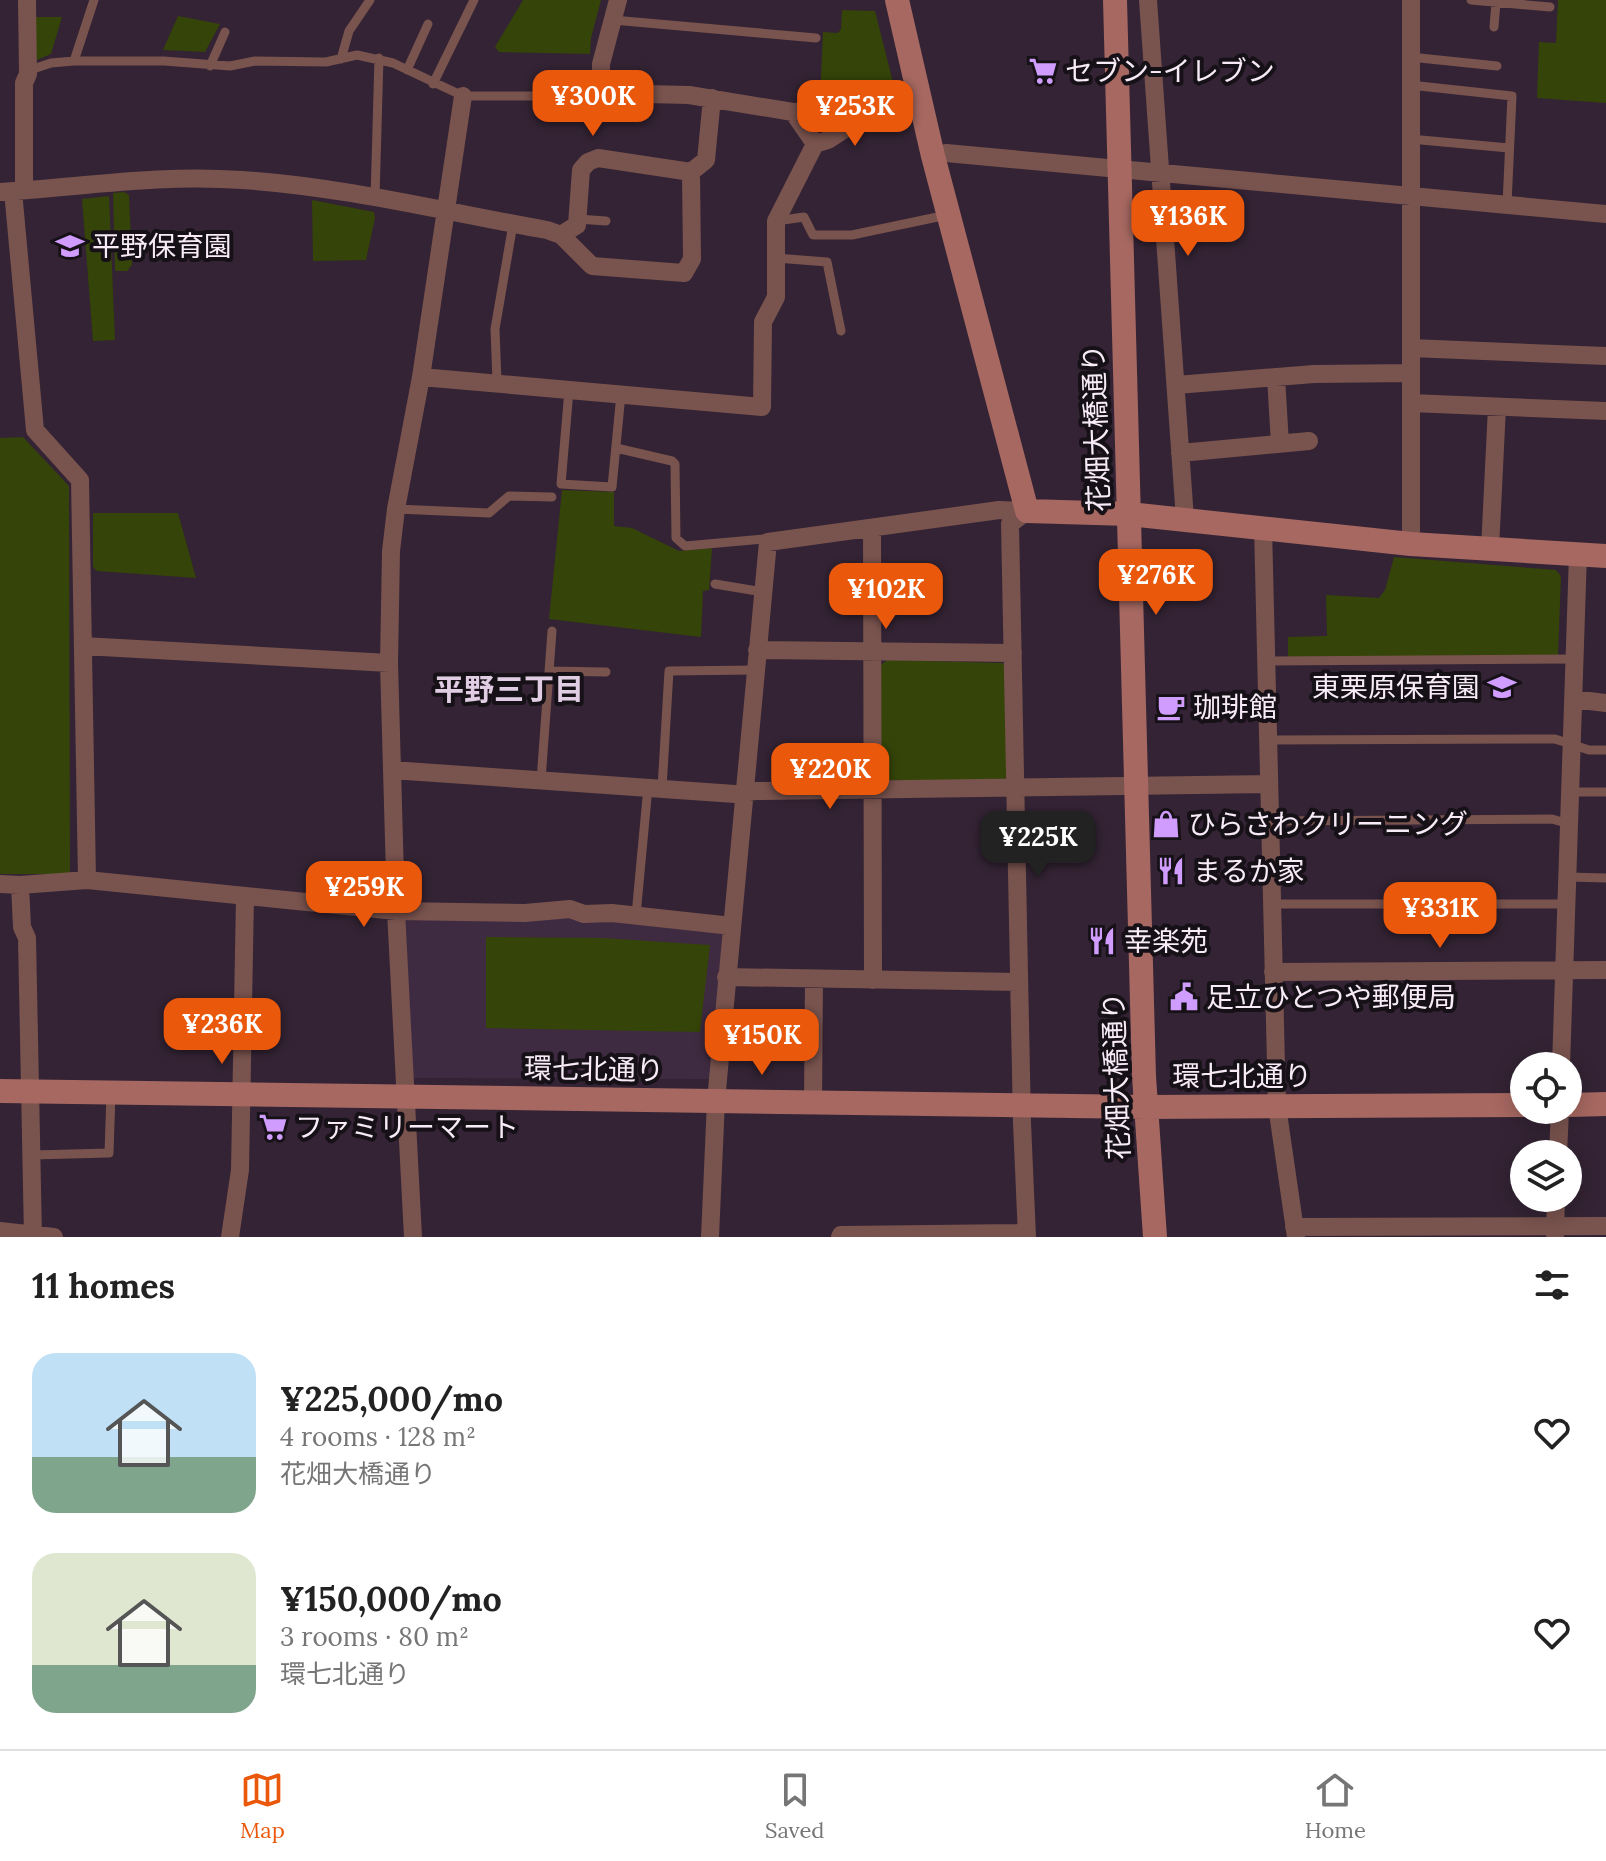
<!DOCTYPE html>
<html lang="en">
<head>
<meta charset="utf-8">
<style>
	body { margin:0; font-family:Lora,"Noto Sans JP",serif; background:#f2f2f2; color:#222; height:100vh; display:flex; flex-direction:column; font-size:30px; white-space:nowrap }
	* { box-sizing:border-box; margin:0 }
	p { font-size:26px; color:#767676 }
	.icon { flex:none; width:44px; height:44px; fill:none; stroke:currentColor; stroke-width:2; stroke-linecap:round; stroke-linejoin:round }
	.map { position:relative; height:1237px; overflow:hidden }
	.side { display:flex; flex-direction:column; background:#fff; flex:1 }
	.side>* { flex:none }
	.controls { position:absolute; left:1510px; top:1052px; display:grid; gap:16px }
	.controls a { display:grid; place-items:center; width:72px; height:72px; border-radius:50%; background:#fff; box-shadow:0 4px 20px #0003; font-size:40px }
	.price { position:absolute; translate:-50% -68px; padding:0 18px; border-radius:16px; background:#ea580c; color:#fff; font-size:26px; line-height:52px; filter:drop-shadow(0 2px 4px #0008) }
	.price::after { content:''; position:absolute; left:50%; top:48px; width:24px; height:18px; margin-left:-12px; background:inherit; clip-path:polygon(0 0,100% 0,50% 100%) }
	.price.active { background:#222; color:#fff }
	ul { padding:0; list-style:none }
	li { display:flex; align-items:center; gap:24px; height:200px; padding:0 32px }
	li span { display:grid; place-items:center; flex:none; width:224px; height:160px; border-radius:24px; color:#555 }
	li>.icon { margin-inline-start:auto }
	span .icon { width:96px; height:96px; fill:#fffc; stroke-width:1 }
	li b { font-size:34px }
	h2 { display:flex; justify-content:space-between; align-items:center; height:96px; padding:0 32px; font-size:34px }
	.menu { display:flex; justify-content:space-around; align-items:center; height:112px; border-top:2px solid #e0e0e0; background:#fff; font-size:22px; color:#767676 }
	.menu a { display:grid; justify-items:center; gap:4px }
	.menu .active { color:#ea580c }
	.map>svg:first-child { display:block }
	.built { fill:#3f2b41 }
	.green { fill:#354408 }
	.lines { fill:none; stroke-linecap:round; stroke-linejoin:round }
	.lane { stroke:#79534e; stroke-width:9 }
	.street { stroke:#79534e; stroke-width:18 }
	.secondary { stroke:#a66861; stroke-width:24 }
	.labels { text-anchor:middle; stroke-width:8; stroke-linejoin:round; paint-order:stroke }
	.poi-label { font-size:28px; fill:#f6ebf6; stroke:#161017; text-anchor:start }
	.street-label { font-size:28px; fill:#f6ebf6; stroke:#161017 }
	.neighbourhood-label { font-size:30px; font-weight:bold; fill:#e1cde3; stroke:#161017 }
</style>
</head>
<body>
<div class="map">
<svg width="1606" height="1237" viewBox="0 0 1606 1237">
	<rect width="100%" height="100%" fill="#332334"/>
	<!-- built -->
	<path class="built" d="M568,915L721,930L725,935L712,1079L413,1078L405,921L409,916Z"/>
	<!-- green -->
	<path class="green" d="M523,0H601L591,38L590,54L499,52L495,47Z
		M1558,0H1606V103L1537,98L1539,42L1556,43Z
		M842,10L875,11L897,98L895,100H820L823,32L838,33L841,29Z
		M178,16L220,24L205,52L163,50Z
		M33,17H62L51,54L37,60Z
		M124,192L129,195L132,265L127,271H115L113,193Z
		M109,196L115,340L93,341L82,199Z
		M312,200L374,212L375,218L366,260L313,261Z
		M23,437L69,486L70,874H0V438Z
		M562,490L614,492V526L632,528L679,551L712,548L709,590L703,591L701,637L549,619Z
		M93,513H178L196,578L97,571L93,567Z
		M1394,557L1556,570L1561,576L1558,655L1288,657V637L1327,636L1326,595L1379,598L1385,590Z
		M887,660L1002,663L1008,668L1010,774L1003,780H887L881,774V665Z
		M486,937L603,938L710,945L700,1032L486,1028Z"/>
	<g class="lines">
		<!-- lane -->
		<path class="lane" d="M1471,0L1550,7
			M613,20L816,38
			M1494,27L1496,2
			M1410,57L1497,66
			M341,59L349,31L370,0
			M74,61L94,0
			M210,66L225,32
			M407,70L428,24
			M28,74L33,69L51,63L74,61H164L230,66L255,61L326,62L357,55L393,63L463,96H601V93
			M433,84L474,0
			M1410,85L1512,96L1507,204
			M1410,139L1509,148
			M375,198L379,58
			M578,219L606,221
			M776,221L804,217L813,235H852L947,215
			M776,258L827,262L841,331
			M497,382L495,329L513,224
			M569,390L561,484L612,487L621,394
			M616,448L672,461L675,464L676,538L685,546L764,539L768,542
			M396,509L489,513L509,496L552,497
			M715,584L763,592
			M1266,661L1574,659
			M549,671L606,672
			M1268,740L1555,739L1589,750H1606
			M541,780L552,631
			M662,788L669,671L756,670
			M1570,792H1606
			M1270,821L1552,819L1569,824
			M1568,877L1606,878
			M1272,904H1567
			M636,915L648,787
			M33,1155L109,1153L111,1093"/>
		<!-- street -->
		<path class="street" d="M618,0L601,64V93L689,95L793,112L921,107
			M1148,0L1185,519
			M815,144L828,140L874,110
			M933,156L946,153L1606,214
			M24,190V83L28,74L27,0
			M13,191L35,430L80,480L87,880
			M0,192C83,187 158,174 242,180C346,187 446,212 547,230L561,235L592,266L684,273L692,259L691,172L706,160L712,98
			M561,235L577,225L581,170L588,162L598,158L691,172
			M1411,348L1606,356
			M421,377L762,407L763,322L776,297V221L815,144L793,112
			M1276,377L1280,444
			M1176,385L1314,374L1411,373
			M1411,403L1606,411
			M1180,453L1309,441
			M1027,511L1010,524L1022,1123L1027,1237
			M1263,527L1277,1106L1296,1237
			M872,528L873,980
			M1411,544V0
			M1490,549L1497,407
			M83,646L389,663
			M757,650L1013,653
			M1573,699L1606,703
			M392,770L735,794L755,791L1269,784
			M0,884L20,885L87,880L396,911L525,913L570,909L584,914L612,913L732,926
			M20,885L22,927L27,938L33,1237
			M1273,972L1606,970
			M726,977L1019,982
			M1561,1066L1578,554
			M813,1102L814,979
			M1558,1154L1560,1110
			M1294,1227L1606,1226
			M0,1231L54,1237
			M1555,1235L1556,1198
			M230,1237L240,1170L245,897
			M413,1237L396,911L389,663L391,551L396,509L421,377L463,96
			M710,1237L716,1101L768,542L999,510L1027,511
			M840,1237L841,1235L1027,1233"/>
		<!-- secondary -->
		<path class="secondary" d="M897,0L933,156L1027,511L1129,514L1411,544L1606,556
			M1115,0L1144,1076L1155,1237
			M0,1091L1146,1107L1524,1105
			M1568,1105L1606,1104"/>
	</g>
	<!-- icons -->
	<defs>
		<symbol id="supermarket-bare" viewBox="-9 -9 18 18"><path d="M-6-5.5h2.5l.6 2H6L4.5 2H-2.5L-4.4-4H-6ZM-1.5 3.2a1.3 1.3 0 1 0 .1 0ZM3 3.2a1.3 1.3 0 1 0 .1 0Z" fill="#d09dfe" stroke="#161017" stroke-width="2.5" paint-order="stroke"/></symbol>
		<symbol id="school-bare" viewBox="-9 -9 18 18"><path d="M0-5L7-2L0 1L-7-2ZM-4 1L0 2.5L4 1V4Q0 6-4 4Z" fill="#d09dfe" stroke="#161017" stroke-width="2.5" paint-order="stroke"/></symbol>
		<symbol id="cafe-bare" viewBox="-9 -9 18 18"><path d="M-5.5-4.5H6V0H3Q3 3.5 0 3.5H-2.5Q-5.5 3.5-5.5 0ZM3-3.2v2h1.7v-2ZM-6 4.5H4V6H-6Z" fill="#d09dfe" stroke="#161017" stroke-width="2.5" paint-order="stroke"/></symbol>
		<symbol id="shop-bare" viewBox="-9 -9 18 18"><path d="M-5-2.5h2.3a2.7 3.5 0 0 1 5.4 0H5L5.5 6h-11ZM-1.5-2.5h3a1.5 2.3 0 0 0-3 0Z" fill="#d09dfe" stroke="#161017" stroke-width="2.5" paint-order="stroke"/></symbol>
		<symbol id="restaurant-bare" viewBox="-9 -9 18 18"><path d="M-5-6h1v4h1v-4h1v4h1v-4h1v5L-1.5 .5V6h-2V.5L-5-1ZM5-6V6H3V1.5H1.5Q1.5-4 5-6Z" fill="#d09dfe" stroke="#161017" stroke-width="2.5" paint-order="stroke"/></symbol>
		<symbol id="civic-bare" viewBox="-9 -9 18 18"><path d="M-.6-6.5H3V-4.5H.6V-3L4-1V1h2V6H-6V1h2V-1L-.6-3ZM-1.2 2.5V6h2.4V2.5Z" fill="#d09dfe" stroke="#161017" stroke-width="2.5" paint-order="stroke"/></symbol>
	</defs>
	<g fill-rule="evenodd">
		<use href="#supermarket-bare" x="1023" y="51" width="40" height="40"/>
		<use href="#school-bare" x="50" y="226" width="40" height="40"/>
		<use href="#school-bare" x="1482" y="667" width="40" height="40"/>
		<use href="#cafe-bare" x="1151" y="687" width="40" height="40"/>
		<use href="#shop-bare" x="1146" y="804" width="40" height="40"/>
		<use href="#restaurant-bare" x="1151" y="851" width="40" height="40"/>
		<use href="#restaurant-bare" x="1082" y="921" width="40" height="40"/>
		<use href="#civic-bare" x="1164" y="977" width="40" height="40"/>
		<use href="#supermarket-bare" x="253" y="1107" width="40" height="40"/>
	</g>
	<g class="labels">
		<!-- poi labels -->
		<g class="poi-label">
			<text x="1065" y="81">セブン-イレブン</text>
			<text x="92" y="256">平野保育園</text>
			<text x="1480" y="697" text-anchor="end">東栗原保育園</text>
			<text x="1193" y="717">珈琲館</text>
			<text x="1188" y="834">ひらさわクリーニング</text>
			<text x="1193" y="881">まるか家</text>
			<text x="1124" y="951">幸楽苑</text>
			<text x="1206" y="1007">足立ひとつや郵便局</text>
			<text x="295" y="1137">ファミリーマート</text>
		</g>
		<!-- street labels -->
		<g class="street-label">
			<text transform="translate(1096 428) rotate(-92)" y="10">花畑大橋通り</text>
			<text transform="translate(594 1069) rotate(1)" y="10">環七北通り</text>
			<text transform="translate(1116 1076) rotate(-92)" y="10">花畑大橋通り</text>
			<text x="1242" y="1086">環七北通り</text>
		</g>
		<!-- neighbourhood labels -->
		<g class="neighbourhood-label">
			<text x="509" y="700">平野三丁目</text>
		</g>
	</g>
</svg>
<div class="controls">
<a><svg class="icon" aria-label="locate" viewBox="0 0 24 24"><circle cx="12" cy="12" r="6"/><path d="M12 2v4M12 18v4M2 12h4M18 12h4"/></svg></a>
<a><svg class="icon" aria-label="layers" viewBox="0 0 24 24"><path d="M12 4l9 5-9 5-9-5zM3 14l9 5 9-5"/></svg></a>
</div>
<b class="price" style="left:593px;top:138px">¥300K</b>
<b class="price" style="left:855px;top:148px">¥253K</b>
<b class="price" style="left:1188px;top:258px">¥136K</b>
<b class="price" style="left:1156px;top:617px">¥276K</b>
<b class="price" style="left:886px;top:631px">¥102K</b>
<b class="price" style="left:830px;top:811px">¥220K</b>
<b class="price active" style="left:1038px;top:879px">¥225K</b>
<b class="price" style="left:364px;top:929px">¥259K</b>
<b class="price" style="left:1440px;top:950px">¥331K</b>
<b class="price" style="left:222px;top:1066px">¥236K</b>
<b class="price" style="left:762px;top:1077px">¥150K</b>
</div>
<section class="side">
<h2>11 homes<svg class="icon" aria-label="filters" viewBox="0 0 24 24"><path d="M4 7h16M4 17h16"/><circle cx="9" cy="7" r="2"/><circle cx="15" cy="17" r="2"/></svg></h2>
<ul>
<li><span style="background:linear-gradient(#bfe0f5 65%,#7fa58c 0)"><svg class="icon" aria-label="home" viewBox="0 0 24 24"><path d="M3 11l9-7 9 7M6 9v11h12V9"/></svg></span><div><b>¥225,000/mo</b><p>4 rooms · 128 m²</p><p>花畑大橋通り</p></div><svg class="icon" aria-label="heart" viewBox="0 0 24 24"><path d="M12 20l-8-8c-3-5 5-10 8-4 3-6 11-1 8 4z"/></svg></li>
<li><span style="background:linear-gradient(#dfe7d0 70%,#7fa58c 0)"><svg class="icon" aria-label="home" viewBox="0 0 24 24"><path d="M3 11l9-7 9 7M6 9v11h12V9"/></svg></span><div><b>¥150,000/mo</b><p>3 rooms · 80 m²</p><p>環七北通り</p></div><svg class="icon" aria-label="heart" viewBox="0 0 24 24"><path d="M12 20l-8-8c-3-5 5-10 8-4 3-6 11-1 8 4z"/></svg></li>
</ul>
</section>
<nav class="menu">
<a class="active"><svg class="icon" aria-label="map" viewBox="0 0 24 24"><path d="M3 6l6-2 6 2 6-2v14l-6 2-6-2-6 2zM9 4v14M15 6v14"/></svg>Map</a>
<a><svg class="icon" aria-label="saved" viewBox="0 0 24 24"><path d="M7 4h10v16l-5-4-5 4z"/></svg>Saved</a>
<a><svg class="icon" aria-label="home" viewBox="0 0 24 24"><path d="M3 11l9-7 9 7M6 9v11h12V9"/></svg>Home</a>
</nav>
</body>
</html>
